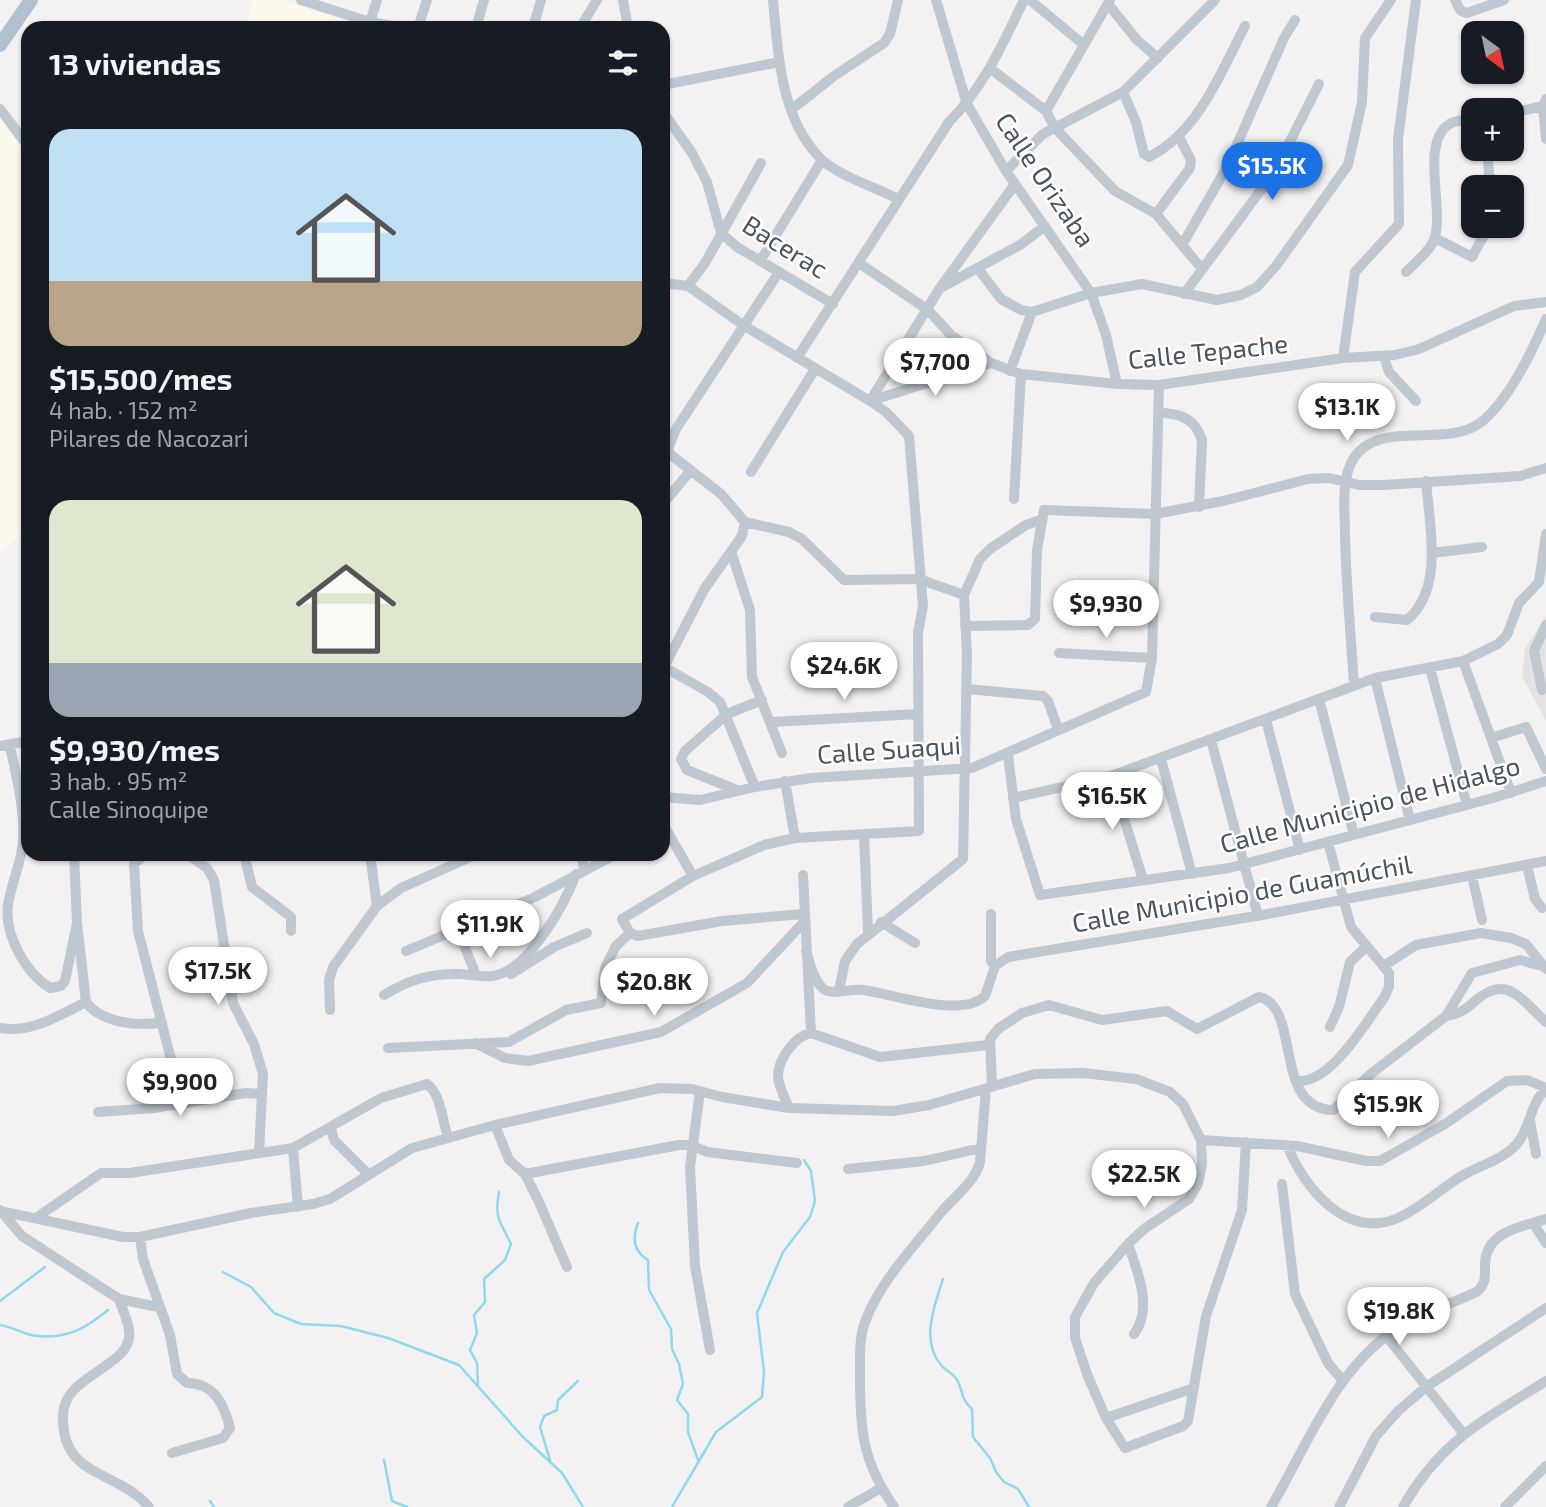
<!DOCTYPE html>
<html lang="es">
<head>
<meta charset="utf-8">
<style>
	body { margin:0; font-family:"Exo 2",sans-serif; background:#20242c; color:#f1f3f6; height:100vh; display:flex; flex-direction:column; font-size:26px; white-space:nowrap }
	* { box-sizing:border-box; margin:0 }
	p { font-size:23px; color:#9ea1a6 }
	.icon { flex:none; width:38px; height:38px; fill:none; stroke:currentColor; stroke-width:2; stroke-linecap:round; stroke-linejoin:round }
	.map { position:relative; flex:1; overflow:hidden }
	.panel { position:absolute; left:21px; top:21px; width:649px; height:840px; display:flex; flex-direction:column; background:#171b24; border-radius:21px; box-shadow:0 2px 5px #0004 }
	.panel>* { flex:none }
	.needle { width:46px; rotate:147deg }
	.tools { position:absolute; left:1461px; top:21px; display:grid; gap:14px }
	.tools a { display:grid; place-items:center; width:63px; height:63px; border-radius:14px; background:#171b24; box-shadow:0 2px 5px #0004; font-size:35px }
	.price { position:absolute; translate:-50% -60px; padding:0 16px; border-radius:24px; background:#fff; color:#222; font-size:23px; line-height:46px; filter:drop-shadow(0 2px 4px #0008) }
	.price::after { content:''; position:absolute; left:50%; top:42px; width:21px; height:16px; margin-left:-10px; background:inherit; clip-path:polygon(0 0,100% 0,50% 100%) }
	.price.on { background:#1a72e4; color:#fff }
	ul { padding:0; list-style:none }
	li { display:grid; align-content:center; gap:14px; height:371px; padding:0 28px }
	li span { display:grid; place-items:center; height:217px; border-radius:21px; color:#555 }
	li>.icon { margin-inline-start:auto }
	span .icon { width:126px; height:126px; fill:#fffc; stroke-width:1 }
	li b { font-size:30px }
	h2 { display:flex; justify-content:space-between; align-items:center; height:84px; padding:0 28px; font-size:30px }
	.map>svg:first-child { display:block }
	.commercial { fill:#fcf8ec }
	.education { fill:#e4e2e3 }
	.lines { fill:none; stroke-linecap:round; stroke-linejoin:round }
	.stream { stroke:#8fd9ec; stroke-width:2.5 }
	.minor { stroke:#bfc8d0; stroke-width:10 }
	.major { stroke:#b1c0cf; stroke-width:14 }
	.labels { text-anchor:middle; stroke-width:5; stroke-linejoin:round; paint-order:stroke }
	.street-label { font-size:26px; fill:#49545f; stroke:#fff }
</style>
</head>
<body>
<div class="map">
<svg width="1546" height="1507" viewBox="0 0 1546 1507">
	<rect width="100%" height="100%" fill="#f3f1f1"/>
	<!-- commercial -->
	<path class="commercial" d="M253,0H283L366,28H245Z
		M0,120L28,155V528L0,553Z"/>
	<!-- education -->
	<path class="education" d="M1546,616V721L1522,676L1525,648Z"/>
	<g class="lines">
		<!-- stream -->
		<path class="stream" d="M638,1223C632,1238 633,1251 648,1260L649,1290L671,1329L672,1349L679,1364L683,1384L677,1400L688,1414V1432L698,1460
			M223,1272L251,1287L274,1313L301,1324L341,1326L388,1338L459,1365L522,1436L562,1473L583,1507
			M943,1279C935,1304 920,1341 941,1365C945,1370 954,1374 957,1380C964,1391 959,1397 972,1409L973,1437L990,1458L996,1472L1004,1482L1018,1489L1029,1507
			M0,1301L45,1267
			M0,1325C13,1327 25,1335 37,1336C68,1339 86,1328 108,1310
			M478,1385L477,1363L470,1350L477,1333L474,1315L485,1302L484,1279L505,1260L511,1244C500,1221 494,1218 499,1192
			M384,1460L392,1501L407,1507
			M550,1460L540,1427L544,1416L557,1410L558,1400L578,1381
			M210,1501L214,1507
			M672,1507L716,1432L762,1397L764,1372L757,1313L783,1252L810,1217L815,1201L811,1171L804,1160"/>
		<!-- minor -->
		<path class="minor" d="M301,0L370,22L405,28
			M623,0L628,28
			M773,0C778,53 780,118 821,159C837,175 877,188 898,199
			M936,0L967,104L1006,171L1091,293L1106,335L1117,384
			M1030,0L1084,45
			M1455,0L1461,11L1467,13L1504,0
			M1108,4L1137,40L1158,58
			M370,22L377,0
			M418,28L427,0
			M476,28L484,0
			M533,28L541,0
			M580,28L597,0
			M991,69L1046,111L1055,128L1115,191L1156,214L1202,269
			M663,85L779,62
			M1123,92L1136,122L1144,154L1149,157C1199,131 1220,74 1245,26
			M1546,99L1543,106L1546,139
			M0,109L28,146
			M791,110L834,76L884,43L890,34L898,0
			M1046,111L1110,0
			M663,112L692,153L707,182L721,233L737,247L833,304
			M1512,113L1543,106
			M1488,160L1490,187
			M1006,171L1043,134L1123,92L1215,0
			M1156,214L1190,168L1191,160L1179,137
			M1435,238L1472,257L1489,226
			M1182,245L1227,167L1284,38L1295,20
			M760,261L822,160
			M859,263L928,310L951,335L991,363L1021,374L1117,384L1159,385L1343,358L1395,355L1419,349L1514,306L1546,302
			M979,270L1001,299L1021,310L1032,312L1091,293L1142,284L1217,300L1241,295L1257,287L1276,266L1348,165L1362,102L1365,38L1391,0
			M779,272L676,429L668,449L671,455L721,494L745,522L789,532L802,539L844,580L919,579L964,595
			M1406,272C1415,263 1429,252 1434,240C1445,210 1420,145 1448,125C1454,120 1465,120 1474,119
			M663,283L688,286L743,325L870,401L886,412L909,436L923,606L918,633L919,831L795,838L764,845L693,876L622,919L630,933L638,936L722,921L803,914
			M688,286L705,263L761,163
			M942,287L1020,245L1045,226
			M1184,294L1275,171L1319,84
			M1384,357L1389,372L1416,401
			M797,358L949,122C984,87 1002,45 1024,0
			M1343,358L1355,272L1399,224L1398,139L1416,0
			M1010,371L1032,312
			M870,401L940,288L1015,184
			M870,401L991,363
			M1158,413C1180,413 1195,418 1202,440L1199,507
			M751,472L815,369
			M1014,499L1021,374
			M663,504L691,470
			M731,551L750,610L752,677L782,753
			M1432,553L1482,547
			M1375,617L1407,620C1445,588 1429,524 1426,481
			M965,626L1028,625L1035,619L1037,550L1044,510L1155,514L1223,501L1308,479L1329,478L1359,485H1384L1520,476L1546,468
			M1059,653L1152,658
			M1463,661L1511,793
			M664,667L708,692L720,702L755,787
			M1430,668L1467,805
			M663,669L705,588L742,536L745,522
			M1375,678L1410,820
			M1354,685C1351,635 1346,585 1345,535C1345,515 1342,491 1348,471C1366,413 1442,451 1480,423C1508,402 1533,350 1546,319
			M967,689L1043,696L1048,701L1058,729
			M1542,690L1534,651L1546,625
			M1319,699L1354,835
			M1266,720L1300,850
			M772,722L918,714
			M1491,738L1526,727L1546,769
			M1211,740L1258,916
			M0,746L28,741
			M10,747C17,778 25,811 23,842C21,864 11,884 8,905C4,935 26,973 50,988L61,986L65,981L77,923
			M1008,755L1016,819L1040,895L1229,868L1493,798L1546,781
			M1161,759L1192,874
			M1111,776L1143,880
			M785,781L795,838
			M737,790L687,770L681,759L685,751L727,714L762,700
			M663,797L700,800L755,787L811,778L972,768L1146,692L1152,658L1159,385
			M1013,798L1111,776L1375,678L1463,661L1498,644L1507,635L1519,603L1539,582L1546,534
			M663,824L693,876
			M864,834L868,932
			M187,854L207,868L214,880L233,1003L254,1044L263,1074L259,1153
			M244,854L252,887L291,917V931
			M370,854L377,906
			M582,854L584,870
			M134,864L138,931L182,1102
			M134,864L146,854
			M1527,866L1535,899L1542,908
			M803,875L811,1033L880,1057L988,1045
			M1472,876L1482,920
			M991,914V961L995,966
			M881,922L915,943
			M462,926V940L476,975
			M406,951L535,897L616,854
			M806,951C810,962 814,983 825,990C834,995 852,988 863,990C894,994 961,1019 985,996L995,966L1008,957L1262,915L1546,861
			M1385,965L1416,945L1481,933L1511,938L1526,944L1546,969
			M511,974L554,947L587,933
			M839,991L845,961L857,944L963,859L967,655L964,595L980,559L990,549L1026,525L1040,520
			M384,995C409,980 430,973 460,974C471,975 482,977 493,976C528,971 565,904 576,874
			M86,1002C101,1023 139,1027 162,1022
			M330,1010L329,980L333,967L377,906L401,888L477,854
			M1446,1016C1459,1014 1465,1010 1475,1001C1507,973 1520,999 1546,1022
			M1330,1027L1339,1007L1350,962L1366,947
			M0,1028C30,1034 60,1015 86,1002L77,923L74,854
			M475,1043L505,1058L528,1061L661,1032L747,983L804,922
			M388,1048L509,1042L566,1010L601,1003L605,968L616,946L630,933
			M1297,1081C1331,1084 1365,1023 1384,998L1389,987V973L1351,927L1328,842
			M992,1086L990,1039L998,1029L1022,1013L1049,1005L1102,1020L1167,1011L1197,1029L1259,997C1302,1006 1272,1109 1333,1110L1372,1073L1446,1016L1472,973L1520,960L1545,967
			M700,1091L690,1167L695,1266L710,1350
			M789,1108C785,1098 778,1086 778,1076C778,1059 795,1036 811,1033
			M98,1112L154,1108L246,1093L262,1094
			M1530,1120L1536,1154
			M495,1125L509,1160L525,1174L539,1202L567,1267
			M331,1129L334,1140L368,1174
			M1201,1140L1297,1146L1366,1161H1380L1445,1124L1507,1081L1527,1080L1546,1088
			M1287,1145C1304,1188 1346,1240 1398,1218C1421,1208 1439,1190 1460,1177C1478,1166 1502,1160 1516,1145C1531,1128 1529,1105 1546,1089
			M293,1148L298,1207
			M848,1169L924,1161L981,1148
			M525,1174L679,1145H691L707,1152L797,1163
			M1282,1184L1295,1294L1328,1363L1343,1381
			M0,1210L22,1236L119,1299L158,1307
			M0,1211L123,1237H140L251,1213L313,1204L330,1199L412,1148L495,1125L660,1088L692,1089L722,1097L789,1108L893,1111L929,1105L1035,1074L1083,1073L1136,1079L1170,1092L1183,1104L1201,1140L1202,1164L1198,1184L1189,1199L1144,1229L1128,1244L1094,1283L1075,1317V1338L1087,1374L1106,1418L1125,1448L1183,1426L1188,1421L1206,1316L1242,1210L1246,1142
			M36,1218L101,1173H130L293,1148L381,1098L427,1084C441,1094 442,1120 448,1137
			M1533,1223L1546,1243
			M140,1237L143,1259L170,1335L177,1374L187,1383C214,1383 224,1404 230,1428L223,1438L172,1453
			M1128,1244C1138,1272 1153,1309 1134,1334
			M119,1299C122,1309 128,1320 129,1330C135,1367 64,1373 63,1415C61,1479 117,1469 149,1507
			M1387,1337L1463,1433
			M1106,1418L1194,1388
			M848,1507L881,1488
			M894,1507C862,1461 860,1430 860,1375C860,1358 859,1339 865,1322C879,1283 913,1248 938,1216C951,1199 975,1183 980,1162L986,1089
			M1271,1507C1309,1443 1334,1369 1400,1326C1425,1310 1453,1304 1478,1291C1486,1283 1485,1276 1485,1265C1485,1232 1520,1227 1546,1219
			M1339,1507L1376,1436L1398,1411L1426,1387L1546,1308
			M1403,1507C1440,1441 1484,1420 1546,1381
			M1505,1507L1546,1466"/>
		<!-- major -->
		<path class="major" d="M0,45L31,0"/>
	</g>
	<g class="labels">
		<!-- street labels -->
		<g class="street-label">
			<text transform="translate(1045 180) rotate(56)" y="9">Calle Orizaba</text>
			<text transform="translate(785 247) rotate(32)" y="9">Bacerac</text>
			<text transform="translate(1208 352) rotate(-6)" y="9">Calle Tepache</text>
			<text transform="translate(889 750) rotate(-4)" y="9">Calle Suaqui</text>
			<text transform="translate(1370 805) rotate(-15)" y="9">Calle Municipio de Hidalgo</text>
			<text transform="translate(1242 894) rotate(-10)" y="9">Calle Municipio de Guamúchil</text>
		</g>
	</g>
</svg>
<div class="tools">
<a><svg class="needle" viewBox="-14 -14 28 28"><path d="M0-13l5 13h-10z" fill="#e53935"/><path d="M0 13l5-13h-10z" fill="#9ea1a6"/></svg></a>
<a>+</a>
<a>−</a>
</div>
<b class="price on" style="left:1272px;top:202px">$15.5K</b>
<b class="price" style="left:935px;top:398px">$7,700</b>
<b class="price" style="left:1347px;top:443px">$13.1K</b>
<b class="price" style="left:1106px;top:640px">$9,930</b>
<b class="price" style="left:844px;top:702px">$24.6K</b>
<b class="price" style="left:1112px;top:832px">$16.5K</b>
<b class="price" style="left:490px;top:960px">$11.9K</b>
<b class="price" style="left:218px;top:1007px">$17.5K</b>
<b class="price" style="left:654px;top:1018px">$20.8K</b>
<b class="price" style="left:180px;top:1118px">$9,900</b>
<b class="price" style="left:1388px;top:1140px">$15.9K</b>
<b class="price" style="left:1144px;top:1210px">$22.5K</b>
<b class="price" style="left:1399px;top:1347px">$19.8K</b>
<section class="panel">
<h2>13 viviendas<svg class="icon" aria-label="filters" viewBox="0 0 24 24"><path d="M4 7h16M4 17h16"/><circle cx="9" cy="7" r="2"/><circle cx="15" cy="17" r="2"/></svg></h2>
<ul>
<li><span style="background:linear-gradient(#bfe0f5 70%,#b9a48a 0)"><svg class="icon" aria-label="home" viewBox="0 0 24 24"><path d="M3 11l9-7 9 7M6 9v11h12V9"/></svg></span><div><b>$15,500/mes</b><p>4 hab. · 152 m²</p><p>Pilares de Nacozari</p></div></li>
<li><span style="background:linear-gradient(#dfe7d0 75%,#9aa5b1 0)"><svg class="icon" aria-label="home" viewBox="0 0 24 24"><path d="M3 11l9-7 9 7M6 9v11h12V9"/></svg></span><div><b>$9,930/mes</b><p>3 hab. · 95 m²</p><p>Calle Sinoquipe</p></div></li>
</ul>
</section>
</div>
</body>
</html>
